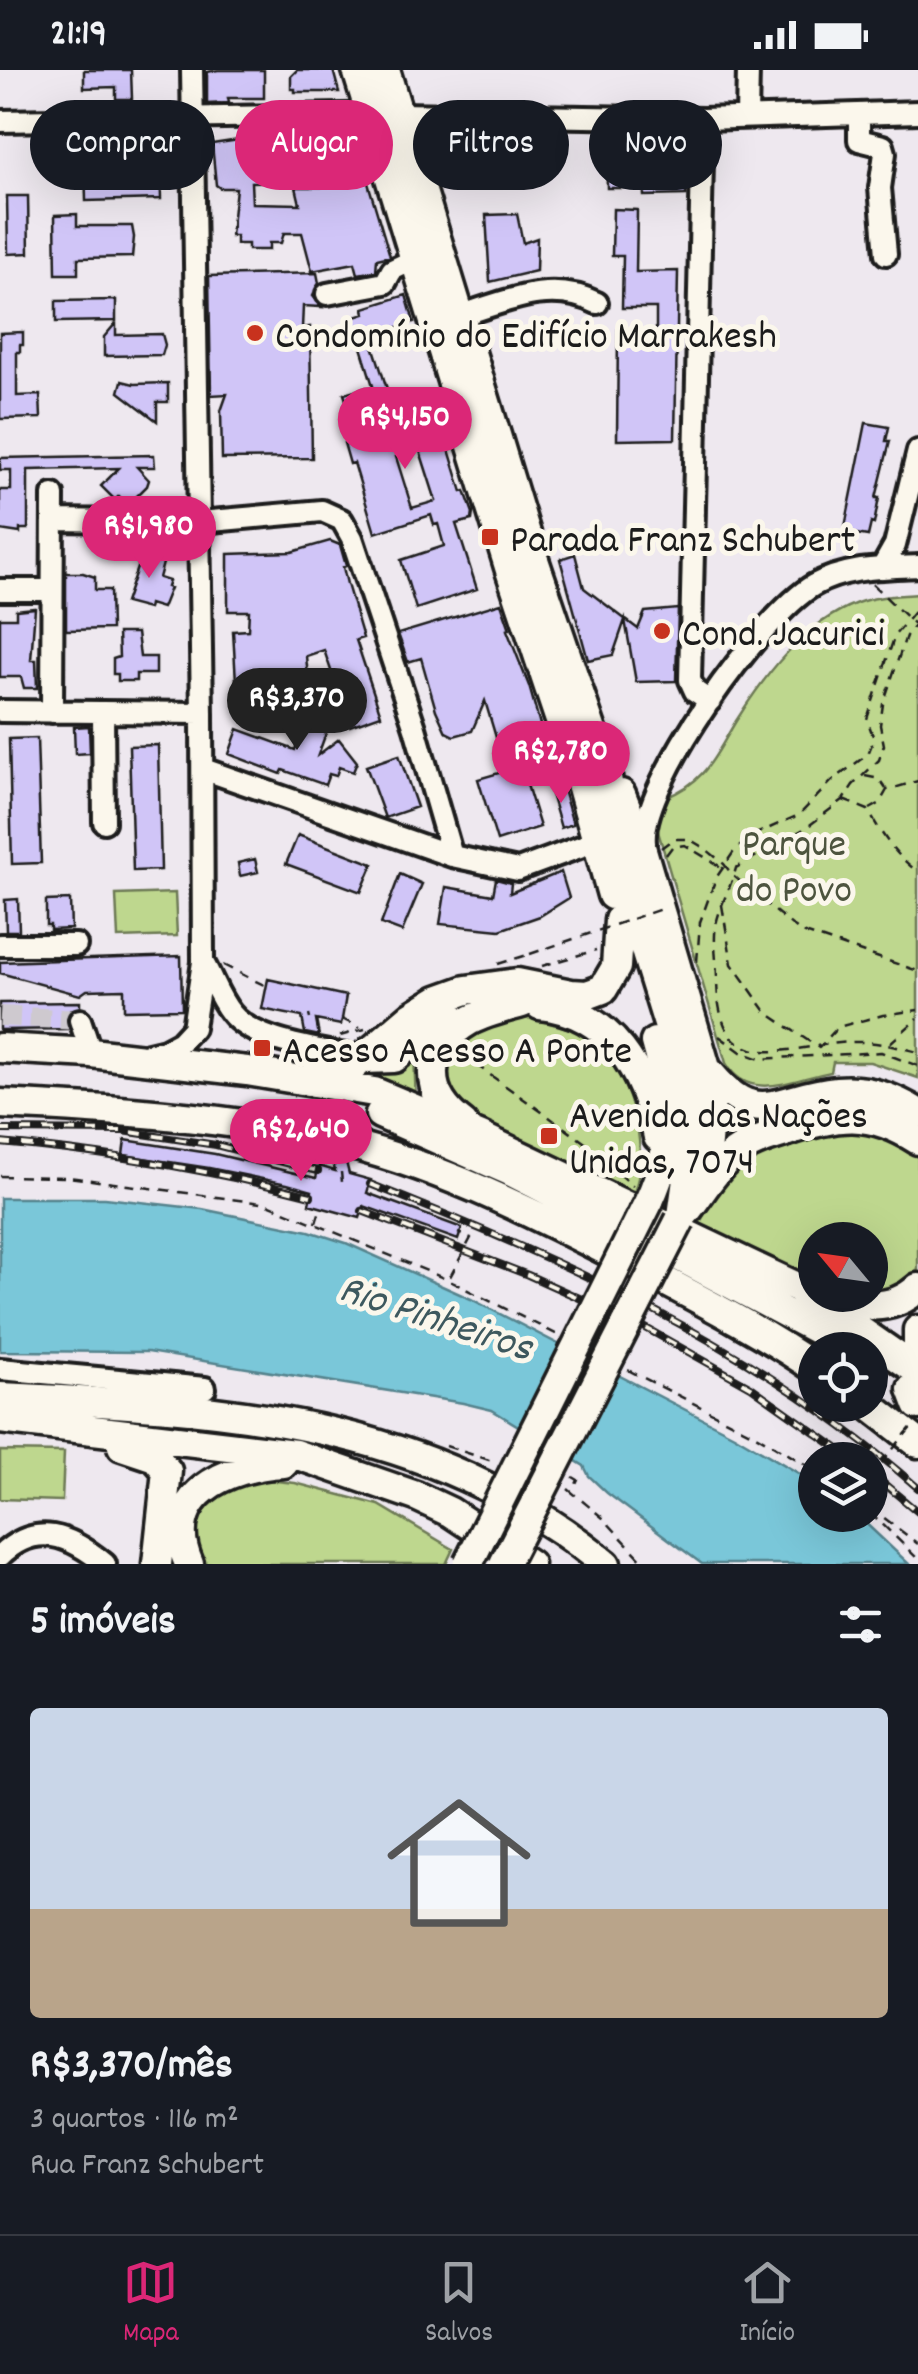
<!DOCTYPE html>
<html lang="pt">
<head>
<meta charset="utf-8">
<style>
	body { margin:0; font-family:Dekko,sans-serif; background:#20242c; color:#f1f3f6; height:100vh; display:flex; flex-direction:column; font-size:38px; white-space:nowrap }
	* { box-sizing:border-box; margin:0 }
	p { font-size:32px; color:#9ea1a6 }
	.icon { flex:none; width:55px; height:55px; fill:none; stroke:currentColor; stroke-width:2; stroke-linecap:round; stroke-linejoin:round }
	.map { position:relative; height:1494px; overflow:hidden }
	.details { display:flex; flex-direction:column; background:#171b24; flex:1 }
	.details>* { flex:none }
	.banner { position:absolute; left:30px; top:30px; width:860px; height:90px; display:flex; gap:20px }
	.needle { width:65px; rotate:299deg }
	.fabs { position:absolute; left:798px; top:1152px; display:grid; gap:20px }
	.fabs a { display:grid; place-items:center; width:90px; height:90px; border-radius:50%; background:#171b24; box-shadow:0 10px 40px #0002; font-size:50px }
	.price { position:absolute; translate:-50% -85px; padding:0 22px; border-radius:35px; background:#db2777; color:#fff; font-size:32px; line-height:65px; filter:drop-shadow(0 2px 5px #0008) }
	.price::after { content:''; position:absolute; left:50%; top:60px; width:30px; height:22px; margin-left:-15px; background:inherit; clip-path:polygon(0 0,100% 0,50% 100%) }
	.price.selected { background:#222; color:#fff }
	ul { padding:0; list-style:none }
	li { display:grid; align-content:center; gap:20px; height:530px; padding:0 30px }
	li+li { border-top:2px solid #363941 }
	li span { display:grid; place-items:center; height:310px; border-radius:10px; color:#555 }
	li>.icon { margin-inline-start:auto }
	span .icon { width:180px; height:180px; fill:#fffc; stroke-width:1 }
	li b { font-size:42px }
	h2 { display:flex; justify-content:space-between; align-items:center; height:120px; padding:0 30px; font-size:42px }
	.tag { padding:0 35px; border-radius:45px; background:#171b24; box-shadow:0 10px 40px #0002; font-size:35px; line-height:90px }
	.tag.selected { background:#db2777; color:#fff }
	.status { display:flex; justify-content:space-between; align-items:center; height:70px; padding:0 50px; background:#171b24; direction:ltr }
	.status svg { height:28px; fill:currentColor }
	.tabs { display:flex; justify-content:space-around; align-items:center; height:140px; border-top:2px solid #363941; background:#171b24; font-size:28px; color:#9ea1a6 }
	.tabs a { display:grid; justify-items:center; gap:5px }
	.tabs .selected { color:#db2777 }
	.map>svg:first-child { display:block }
	.green { fill:#bed78e; stroke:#6d7a55; stroke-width:2.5 }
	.water { fill:#7ac7d9; stroke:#54838d; stroke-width:2.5 }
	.building { fill:#d0c5f7; stroke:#1c1c1c; stroke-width:2.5 }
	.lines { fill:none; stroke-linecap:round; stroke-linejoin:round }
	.minor-tunnel { stroke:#cec9cf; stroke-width:20; stroke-dasharray:20 10; stroke-linecap:butt }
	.highway-tunnel { stroke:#cec9cf; stroke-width:28; stroke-dasharray:28 14; stroke-linecap:butt }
	.minor-casing { stroke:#1c1c1c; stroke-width:28 }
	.highway-casing { stroke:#1c1c1c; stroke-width:35 }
	.path { stroke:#1c1c1c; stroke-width:2.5; stroke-dasharray:10 8; stroke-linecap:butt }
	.minor { stroke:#fbf7ec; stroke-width:20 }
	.highway { stroke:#fbf7ec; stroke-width:28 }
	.rail-casing { stroke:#1c1c1c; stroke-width:8 }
	.rail { stroke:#fbf7ec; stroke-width:4; stroke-dasharray:11; stroke-linecap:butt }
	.highway-bridge-casing { stroke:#1c1c1c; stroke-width:35; stroke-linecap:butt }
	.path-bridge { stroke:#1c1c1c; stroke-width:2.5; stroke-dasharray:10 8; stroke-linecap:butt }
	.highway-bridge { stroke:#fbf7ec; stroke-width:28 }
	.poi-dot { fill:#c8321e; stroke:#fbf7ec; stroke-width:4 }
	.labels { text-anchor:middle; stroke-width:10; stroke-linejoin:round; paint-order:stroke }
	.poi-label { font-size:40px; fill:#1c1c1c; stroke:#fbf7ec; text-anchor:start }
	.park-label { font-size:40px; fill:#4d543e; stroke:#fbf7ec }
	.water-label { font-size:42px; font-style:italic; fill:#3d585e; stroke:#fbf7ec }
</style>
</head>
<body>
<div class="status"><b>21:19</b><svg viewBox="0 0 49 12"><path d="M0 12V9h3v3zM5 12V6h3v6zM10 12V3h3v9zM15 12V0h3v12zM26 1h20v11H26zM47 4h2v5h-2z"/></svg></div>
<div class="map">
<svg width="918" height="1494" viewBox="0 0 918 1494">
	<rect width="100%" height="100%" fill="#eee8ef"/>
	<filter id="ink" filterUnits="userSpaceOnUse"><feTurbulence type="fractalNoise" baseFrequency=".01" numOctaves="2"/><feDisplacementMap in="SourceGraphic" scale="20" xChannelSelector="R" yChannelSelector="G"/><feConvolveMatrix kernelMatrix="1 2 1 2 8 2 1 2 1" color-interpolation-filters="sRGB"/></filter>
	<g filter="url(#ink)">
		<!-- green -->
		<path class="green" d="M918,524V1008L870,992H833L831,1002C795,1008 749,1034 726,993L655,751L665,728C707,711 714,687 736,651C765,605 804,553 857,533C876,526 897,526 918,524Z
			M175,823L177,866L118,868L116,825Z
			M530,948C546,953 568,956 583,964C628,991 654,1080 632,1127L463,1047L442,1020L445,987L484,954Z
			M414,983L416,1033L350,1012Z
			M855,1055L911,1077L918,1085V1200L897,1219L870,1225V1170H815V1217L695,1162L724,1108L759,1081Z
			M0,1381L64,1382L62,1431L0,1429Z
			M247,1408L295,1413L379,1435L453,1479L446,1494H197L193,1440Z"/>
		<!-- water -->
		<path class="water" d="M0,1128H105L202,1139L309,1161L346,1173L471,1229L734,1365L815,1413V1445H857L909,1494H702L607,1423L589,1406L584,1396L492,1340L463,1333L148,1282L0,1281Z"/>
		<!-- building -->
		<path class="building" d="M84,0H131L132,29H116V17L84,18Z
			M218,0H264V28H228L229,33L207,34V2Z
			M297,0H333L339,22H295V19H291V6Z
			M239,70V73L288,72L289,111L251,112L252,133L300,134L296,117H321V95L367,93L366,106L390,186L377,189L376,201L358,204L355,193L312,201L302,163H284L281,173H269V180H248V174H236V166H231L236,118H220L216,115L212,74Z
			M606,76H625L624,118H607Z
			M149,87L160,90L161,129L86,131L85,92H94L97,88L127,91Z
			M686,104V125L644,126L643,105Z
			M7,126H28L29,183L8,184Z
			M613,139L637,140L636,202L678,201L675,369L617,370L618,260L656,261V238H622L623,186H612Z
			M77,144V156H132L134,167L132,187L78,188V204H56L55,145Z
			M517,144L523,173L537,168L536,201L490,212L486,145Z
			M317,203L319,213L313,226L322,237L303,236L302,258L310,257L312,388L222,389L221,341L227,324L211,325L209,206Z
			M406,225L414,252L370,266L408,384L396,387L412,438L436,431L420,381L447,373L462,422L465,421L473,443L472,450L456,454L477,519L416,539L401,490L444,476L438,454L434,455L431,445L375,463L354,393L350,394L344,373L349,371L343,353L353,350L344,324L373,316L352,248L365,244L364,238Z
			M116,230V251L56,252V231Z
			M116,253V265L162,264L165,275L162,285L104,286V267Z
			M23,262V275H20V282H17V326L40,325L41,348L0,349V263Z
			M122,311L134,314L168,313V332H157V351L119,322Z
			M866,353L889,357L886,371H890L876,428H879L874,454L871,453L868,466L844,462Z
			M154,385L155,397H137L149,410L147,416L128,435L119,426L115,430L101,416L119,398L28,400V459H20V463L0,460V420H11V400H0V388Z
			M330,471L340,475L346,496L343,497L347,514L363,568L356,570L381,645L350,656L324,580L306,586L308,607H290V645H238L233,561L248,560L249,541H228V484L292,482Z
			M144,477L166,482L159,508L169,511L167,517L170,518L162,538L149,534L148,539L125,533Z
			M575,484L584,518L638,559L645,542L678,539L676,611L636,612L625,550L613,585L588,590L560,489Z
			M66,503H83L95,507V520H110L111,559L66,560Z
			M501,533L510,559L507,560L529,616L544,669L516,679L540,757L497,771L478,709L506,701L485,631L472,661L454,666L446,662L436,640L421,588L408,592L398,564Z
			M35,538L31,590H36L37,618H24L21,607H0V548H16V540Z
			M118,563H137L140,587H156V604H136V611H118V604H113V589L119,587Z
			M321,644L329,655L318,685L339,669L357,692L353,702L339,697L336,706L329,704L325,715L283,700L281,704L229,684L238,659L295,680L307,649Z
			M89,656L90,683L75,684L74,657Z
			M37,668L41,793L12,794L9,669Z
			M158,675L161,800L133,801L129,676Z
			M399,685L417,737L385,748L366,696Z
			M561,713L573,754L561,758L549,717Z
			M298,765L373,794L361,822L286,794Z
			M255,789L258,802L240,806L238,793Z
			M561,802L569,828L540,846L500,860L440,854L446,817L493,825L496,809L511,813L510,823Z
			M400,804L422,814L402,862L381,854Z
			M18,829L19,861H6L5,830Z
			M70,830L71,859L50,860V855H46V831Z
			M181,886L182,939L124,940V919L87,920L80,925L0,903V892Z
			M268,909L346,926L341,955L316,950L319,966L315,965L305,963L302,947L262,939Z
			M80,932V937L70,940L67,946L69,959L0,960V933Z
			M320,1031L334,1033L338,1054L324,1050Z
			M125,1070L215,1084L316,1108L319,1096L335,1101L332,1088L346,1092L349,1104L371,1110L367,1123L462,1158L458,1170L364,1136L360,1148L309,1134L312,1121L287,1114L209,1098L123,1085Z"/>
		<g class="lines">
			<!-- minor-tunnel -->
			<path class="minor-tunnel" d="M0,946L80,950"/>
			<!-- highway-tunnel -->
			<path class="highway-tunnel" d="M700,1012L713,1032L743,1049"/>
			<defs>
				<path id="minor" d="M859,44V70L883,76L885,83L880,118L886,184
					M747,47L748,0
					M703,49L690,610L695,621L710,631
					M0,51L398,44L703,49L918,42
					M327,224L385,213L392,200L415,189
					M462,245C507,231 551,210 597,233
					M53,450L200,452L322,441L342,450L352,468L415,658L452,786
					M882,498L895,475L918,381
					M0,520H51
					M0,641L202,643
					M52,642L53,425
					M103,643L104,752
					M203,699L452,786L518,800L596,771
					M645,773C639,714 762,545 814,515C846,497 882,498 918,496
					M0,875H76
					M204,894C213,910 219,928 231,943C255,974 327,980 364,989
					M80,950L91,983
					M144,985L165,980L180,972L193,958L203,892L202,643L192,0
					M0,1299L205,1318
					M0,1486C36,1451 70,1465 105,1494"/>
				<path id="highway" d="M357,0L509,497L582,717L612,825
					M385,0L534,490L606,702L630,831L688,1019L691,1081L682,1146
					M621,724L639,770L706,998L711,1030L706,1082
					M540,935C612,942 645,1003 658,1067
					M0,978L91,983L247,1001L374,1022L481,1067L797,1217L918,1301
					M364,989L394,988L449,941
					M706,998C756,1062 775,1027 837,1021C866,1018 894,1028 918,1043
					M317,1000H349L412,946L438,930L466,920L517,913L571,924L587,925L603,919L616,897L619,850
					M0,1034C108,1039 217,1046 323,1068C432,1091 533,1143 631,1193C693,1226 757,1258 815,1298
					M380,1044L510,1101L684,1189L855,1280
					M463,1054C421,1023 423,978 469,951C485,942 504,938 522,933
					M649,1131C676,1072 672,1032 655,972
					M685,1143C700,1125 711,1104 729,1088C745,1074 765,1068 785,1062C837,1044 869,1039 918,1070
					M826,1227C858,1237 891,1243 918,1218
					M918,1260V1279
					M912,1319L918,1335
					M0,1327C222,1337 426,1347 606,1494
					M869,1335L918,1373
					M0,1349L295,1384L416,1426L450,1442L529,1494
					M122,1376L155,1387L167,1401L157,1494
					M189,1494C159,1425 227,1396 284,1393"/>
			</defs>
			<!-- minor casing -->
			<use href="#minor" class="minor-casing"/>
			<!-- highway casing -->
			<use href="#highway" class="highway-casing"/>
			<!-- path -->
			<path class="path" d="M872,514L918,558
				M918,551L906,566L883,634L880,655L884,675L879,690L853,715L843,730L807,757L736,798C731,817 720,835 716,855C713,872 717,892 717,909C718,1017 791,972 858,972C878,972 898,977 918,982
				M865,706L879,709L886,719
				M843,730L868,740C881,764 896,786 918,802
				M870,739L879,734L887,720L918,711
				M661,778L673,769H689L706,779L724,794L734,807L799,861L918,901
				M666,785L672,777L685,775L721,797
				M722,835L732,894L767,943L819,978L838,957L883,945L918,940
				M697,892L700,852L716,808L735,780L756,764L799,745L832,711L868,684L874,669L867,649L895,565L918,537
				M498,894L530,884
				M223,895L266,916
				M542,896L596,880
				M309,945L310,949
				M342,949L360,958
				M340,966L365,959
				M719,966L741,982L760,989L881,982L918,996
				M890,973L918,948
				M461,984L584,1072L633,1116
				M0,1106L69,1107L268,1134L448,1210L558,1265
				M316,1153L321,1137
				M450,1207L471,1168L458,1163
				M628,1300L754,1364L815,1400
				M446,1376L495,1392
				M573,1407L578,1410L574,1419
				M568,1419L603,1448L646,1494
				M870,1437L918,1474
				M870,1442L918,1489"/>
			<!-- minor -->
			<use href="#minor" class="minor"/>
			<!-- highway -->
			<use href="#highway" class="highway"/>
			<defs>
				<path id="rail" d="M0,1060L123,1061L216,1075L318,1101
					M0,1073C105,1082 209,1100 311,1126
					M370,1114C566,1191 758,1277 918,1418
					M362,1141L528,1205L644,1257L751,1317L854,1390
					M870,1402L918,1442"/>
			</defs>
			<!-- rail casing -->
			<use href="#rail" class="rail-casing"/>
			<!-- rail -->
			<use href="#rail" class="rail"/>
			<defs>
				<path id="highway-bridge" d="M468,1494L649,1131
					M504,1494L680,1150"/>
			</defs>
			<!-- highway-bridge casing -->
			<use href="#highway-bridge" class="highway-bridge-casing"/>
			<!-- path-bridge -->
			<path class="path-bridge" d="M530,884L661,839
				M341,1102L342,1112
				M870,1407L918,1349"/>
			<!-- highway-bridge -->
			<use href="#highway-bridge" class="highway-bridge"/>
		</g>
	</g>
	<!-- markers -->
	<g class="poi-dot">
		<circle cx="255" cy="263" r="10"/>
		<rect x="480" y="457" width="20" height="20" rx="5"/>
		<circle cx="662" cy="561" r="10"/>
		<rect x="252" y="968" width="20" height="20" rx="5"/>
		<rect x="539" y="1056" width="20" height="20" rx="5"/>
	</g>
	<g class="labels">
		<!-- poi labels -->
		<g class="poi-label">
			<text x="275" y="277">Condomínio do Edifício Marrakesh</text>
			<text x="510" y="481">Parada Franz Schubert</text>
			<text x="682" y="575">Cond. Jacurici</text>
			<text x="282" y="992">Acesso Acesso A Ponte</text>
			<text x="569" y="1057">Avenida das Nações<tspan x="569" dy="46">Unidas, 7074</tspan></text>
		</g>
		<!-- park labels -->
		<g class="park-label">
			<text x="794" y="785">Parque<tspan x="794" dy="46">do Povo</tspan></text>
		</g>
		<!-- water labels -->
		<g class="water-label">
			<text transform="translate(437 1245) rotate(18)" y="15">Rio Pinheiros</text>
		</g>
	</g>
</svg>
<div class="fabs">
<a><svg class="needle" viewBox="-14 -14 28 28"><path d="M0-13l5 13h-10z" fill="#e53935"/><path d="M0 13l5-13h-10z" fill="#9ea1a6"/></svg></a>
<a><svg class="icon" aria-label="locate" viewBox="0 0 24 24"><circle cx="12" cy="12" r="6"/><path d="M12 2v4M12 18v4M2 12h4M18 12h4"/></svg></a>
<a><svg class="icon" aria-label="layers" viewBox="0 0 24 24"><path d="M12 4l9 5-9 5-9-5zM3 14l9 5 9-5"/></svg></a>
</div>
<b class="price" style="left:405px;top:402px">R$4,150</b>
<b class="price" style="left:149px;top:511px">R$1,980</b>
<b class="price selected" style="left:297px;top:683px">R$3,370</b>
<b class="price" style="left:561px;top:736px">R$2,780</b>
<b class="price" style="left:301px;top:1114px">R$2,640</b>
<div class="banner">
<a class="tag">Comprar</a>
<a class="tag selected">Alugar</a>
<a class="tag">Filtros</a>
<a class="tag">Novo</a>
</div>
</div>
<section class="details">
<h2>5 imóveis<svg class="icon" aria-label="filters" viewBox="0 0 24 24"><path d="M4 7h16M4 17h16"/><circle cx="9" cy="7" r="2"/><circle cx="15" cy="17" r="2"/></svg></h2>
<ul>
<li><span style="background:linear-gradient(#c9d6e8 65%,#b9a48a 0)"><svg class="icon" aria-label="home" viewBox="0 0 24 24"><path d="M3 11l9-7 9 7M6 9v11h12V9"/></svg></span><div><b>R$3,370/mês</b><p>3 quartos · 116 m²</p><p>Rua Franz Schubert</p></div></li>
</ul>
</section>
<nav class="tabs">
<a class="selected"><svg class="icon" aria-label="map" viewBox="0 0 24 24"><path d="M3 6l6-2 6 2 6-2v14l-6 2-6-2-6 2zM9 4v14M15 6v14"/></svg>Mapa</a>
<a><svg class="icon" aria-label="saved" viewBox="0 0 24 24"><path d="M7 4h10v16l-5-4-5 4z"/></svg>Salvos</a>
<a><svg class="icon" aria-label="home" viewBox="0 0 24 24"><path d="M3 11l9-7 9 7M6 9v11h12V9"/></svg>Início</a>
</nav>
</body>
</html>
